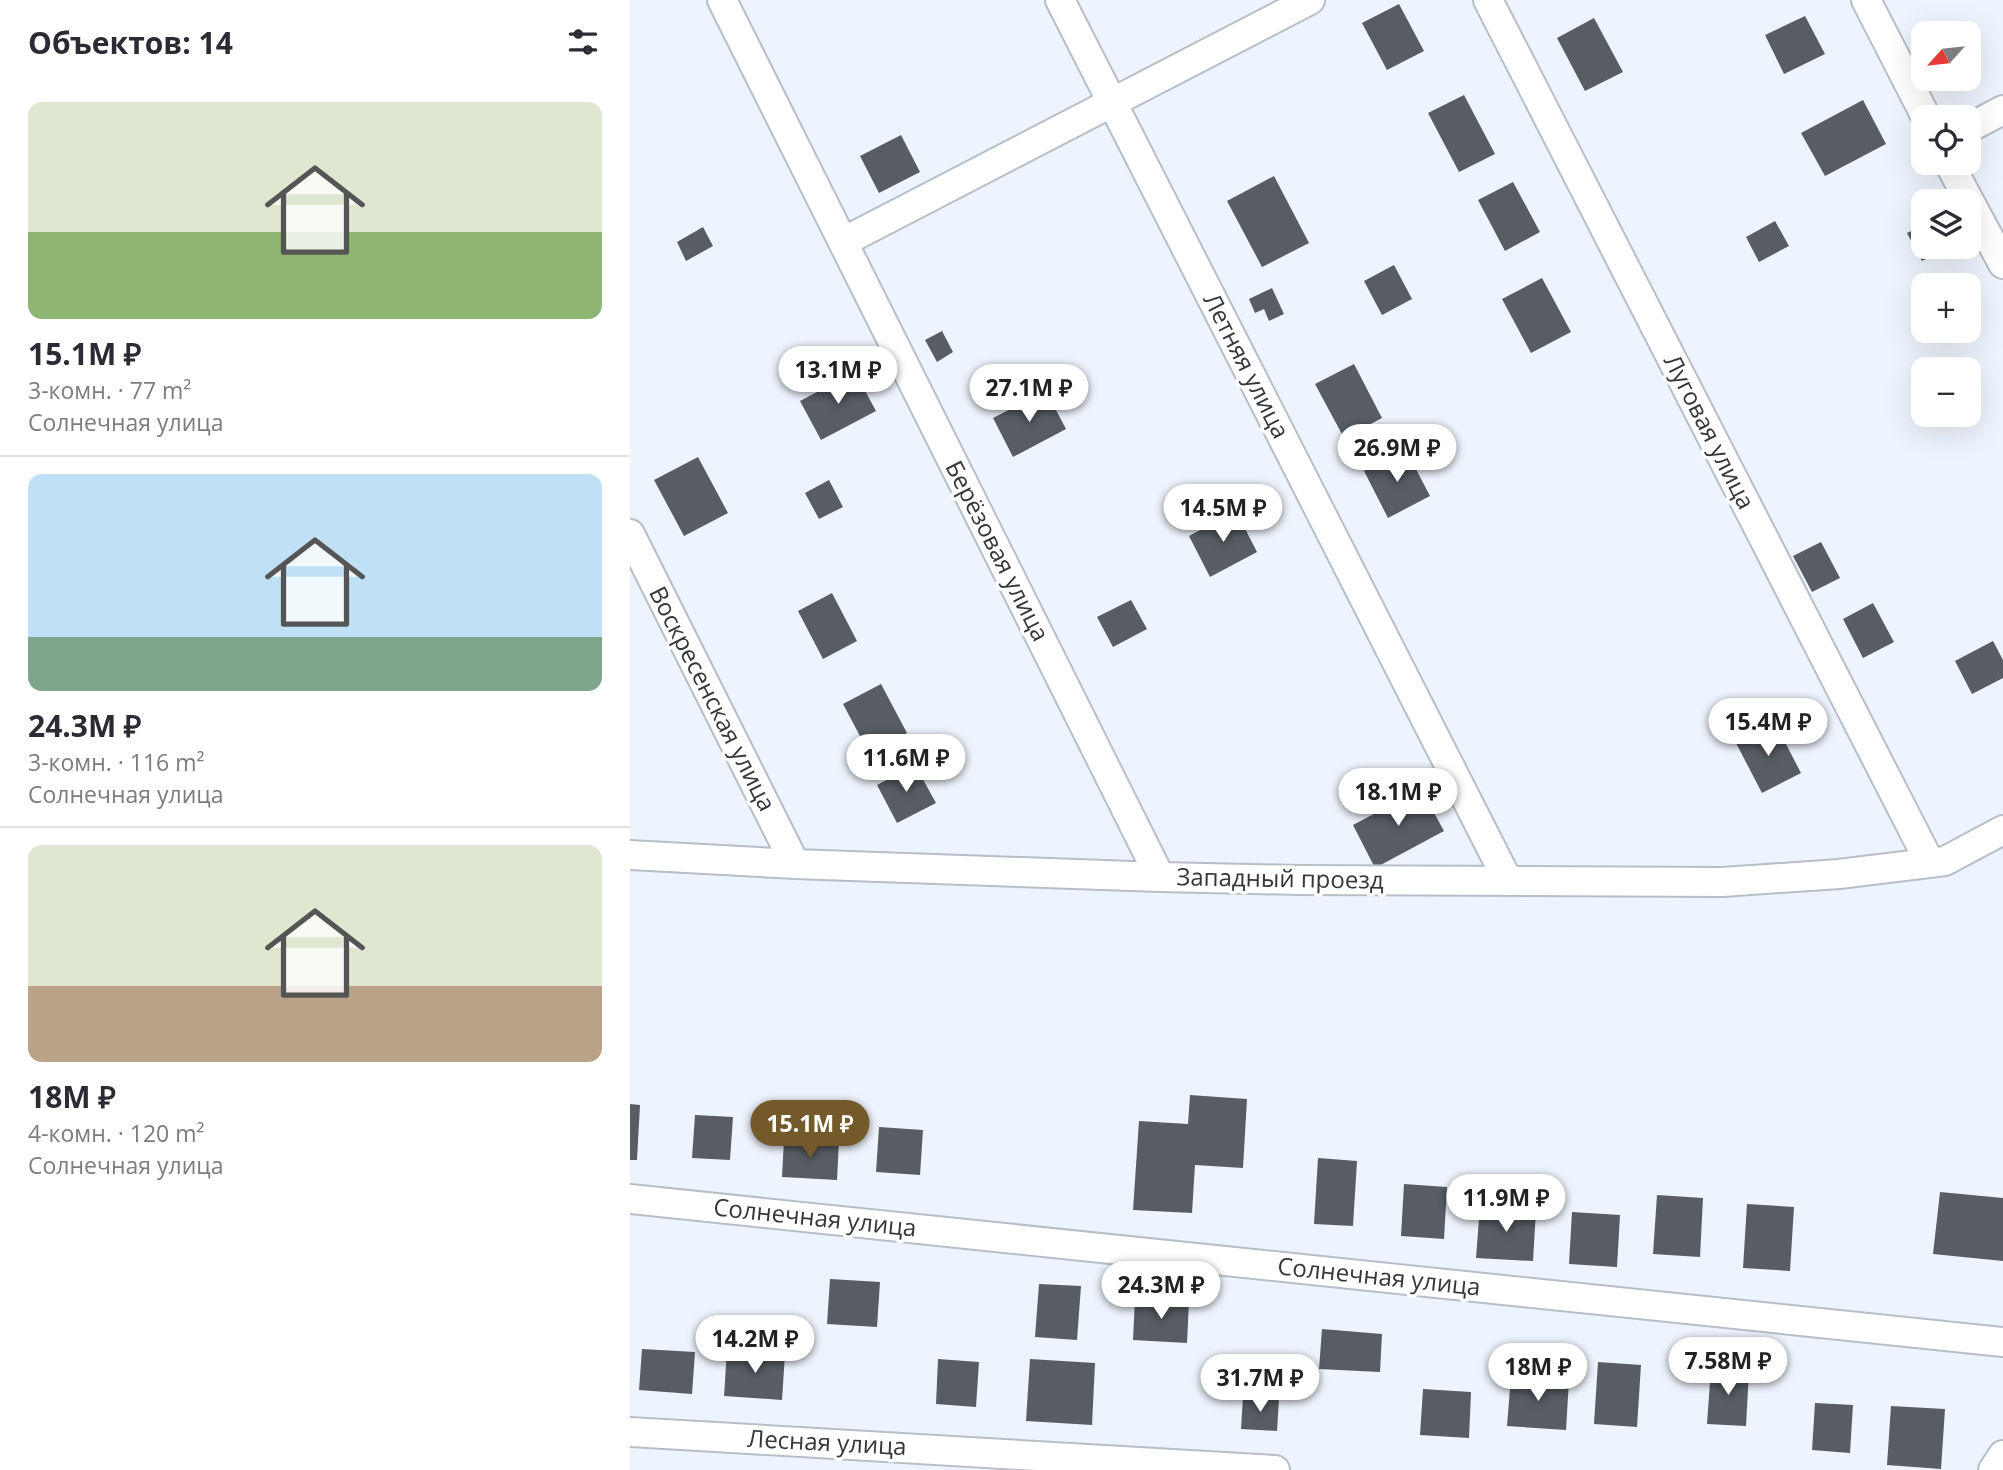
<!DOCTYPE html>
<html lang="ru">
<head>
<meta charset="utf-8">
<style>
	body { margin:0; font-family:"Open Sans",sans-serif; background:#f7f7f7; color:#2b2b33; height:100vh; display:flex; flex-direction:column; font-size:26px; white-space:nowrap }
	* { box-sizing:border-box; margin:0 }
	p { font-size:23px; color:#7c7c81 }
	.icon { flex:none; width:38px; height:38px; fill:none; stroke:currentColor; stroke-width:2; stroke-linecap:round; stroke-linejoin:round }
	.map { position:relative; flex:1; overflow:hidden }
	.details { display:flex; flex-direction:column; background:#fff; width:630px }
	.details>* { flex:none }
	.needle { width:46px; rotate:243deg }
	.tools { position:absolute; left:1281px; top:21px; display:grid; gap:14px }
	.tools a { display:grid; place-items:center; width:70px; height:70px; border-radius:14px; background:#fff; box-shadow:0 7px 28px #0002; font-size:35px }
	.price { position:absolute; translate:-50% -60px; padding:0 16px; border-radius:24px; background:#fff; color:#222; font-size:23px; line-height:46px; filter:drop-shadow(0 2px 4px #0008) }
	.price::after { content:''; position:absolute; left:50%; top:42px; width:21px; height:16px; margin-left:-10px; background:inherit; clip-path:polygon(0 0,100% 0,50% 100%) }
	.price.active { background:#74592b; color:#fff }
	ul { padding:0; list-style:none }
	li { display:grid; align-content:center; gap:14px; height:371px; padding:0 28px }
	li+li { border-top:2px solid #e1e1e2 }
	li span { display:grid; place-items:center; height:217px; border-radius:14px; color:#555 }
	li>.icon { margin-inline-start:auto }
	span .icon { width:126px; height:126px; fill:#fffc; stroke-width:1 }
	li b { font-size:30px }
	h2 { display:flex; justify-content:space-between; align-items:center; height:84px; padding:0 28px; font-size:30px }
	main { display:flex; flex:1; min-height:0 }
	.map>svg:first-child { display:block }
	.building { fill:#585d64 }
	.lines { fill:none; stroke-linecap:round; stroke-linejoin:round }
	.minor-casing { stroke:#b8bec7; stroke-width:32 }
	.minor { stroke:#fff; stroke-width:28 }
	.labels { text-anchor:middle; stroke-width:7; stroke-linejoin:round; paint-order:stroke }
	.street-label { font-size:24px; fill:#34363a; stroke:#fff }
</style>
</head>
<body>
<main>
<section class="details">
<h2>Объектов: 14<svg class="icon" aria-label="filters" viewBox="0 0 24 24"><path d="M4 7h16M4 17h16"/><circle cx="9" cy="7" r="2"/><circle cx="15" cy="17" r="2"/></svg></h2>
<ul>
<li><span style="background:linear-gradient(#dfe7d0 60%,#8fb573 0)"><svg class="icon" aria-label="home" viewBox="0 0 24 24"><path d="M3 11l9-7 9 7M6 9v11h12V9"/></svg></span><div><b>15.1M ₽</b><p>3-комн. · 77 m²</p><p>Солнечная улица</p></div></li>
<li><span style="background:linear-gradient(#bfe0f5 75%,#7fa58c 0)"><svg class="icon" aria-label="home" viewBox="0 0 24 24"><path d="M3 11l9-7 9 7M6 9v11h12V9"/></svg></span><div><b>24.3M ₽</b><p>3-комн. · 116 m²</p><p>Солнечная улица</p></div></li>
<li><span style="background:linear-gradient(#dfe7d0 65%,#b9a48a 0)"><svg class="icon" aria-label="home" viewBox="0 0 24 24"><path d="M3 11l9-7 9 7M6 9v11h12V9"/></svg></span><div><b>18M ₽</b><p>4-комн. · 120 m²</p><p>Солнечная улица</p></div></li>
</ul>
</section>
<div class="map">
<svg width="1373" height="1470" viewBox="0 0 1373 1470">
	<rect width="100%" height="100%" fill="#eef4fd"/>
	<!-- building -->
	<path class="building" d="M769,4L794,51L757,70L732,23Z
		M1175,16L1195,54L1154,74L1135,35Z
		M964,18L993,72L955,91L927,38Z
		M834,95L865,154L829,172L798,113Z
		M1233,100L1256,144L1195,176L1171,133Z
		M271,135L290,172L249,193L230,156Z
		M644,176L679,243L632,267L597,201Z
		M883,182L910,232L875,251L848,200Z
		M1145,221L1159,246L1129,262L1116,237Z
		M1293,225V247H1316L1317,249L1292,261L1277,233Z
		M73,227L83,246L56,261L47,242Z
		M764,265L782,299L752,315L734,281Z
		M912,278L941,332L901,353L872,299Z
		M642,288L654,314L639,321L634,309L625,313L619,299Z
		M312,331L323,352L307,362L295,340Z
		M724,364L752,418L714,438L685,384Z
		M225,372L246,411L191,440L170,401Z
		M416,391L436,429L383,457L363,418Z
		M776,450L800,496L758,518L734,471Z
		M68,457L98,513L54,536L24,480Z
		M199,480L213,507L189,519L175,493Z
		M606,511L627,552L580,577L559,536Z
		M1191,542L1210,578L1182,592L1163,556Z
		M202,593L227,641L193,659L168,611Z
		M501,600L517,629L483,647L467,617Z
		M1243,603L1264,642L1233,658L1213,619Z
		M1363,641L1373,660V678L1342,694L1325,661Z
		M251,684L277,733L239,753L213,704Z
		M1145,723L1171,773L1132,793L1106,743Z
		M285,765L306,803L267,823L247,785Z
		M791,789L814,831L745,868L723,825Z
		M560,1095L617,1099L613,1168L565,1165L562,1213L503,1210L509,1121L558,1124Z
		M0,1104L10,1105L7,1160H0Z
		M65,1115L103,1117L100,1160L62,1158Z
		M249,1127L293,1130L290,1175L246,1172Z
		M154,1139L209,1142L207,1180L152,1177Z
		M688,1158L727,1161L723,1226L684,1224Z
		M774,1184L817,1187L814,1239L771,1236Z
		M1310,1192L1373,1198V1261L1303,1254Z
		M1027,1195L1073,1198L1070,1257L1023,1254Z
		M1117,1204L1164,1207L1160,1271L1113,1268Z
		M850,1206L906,1210L903,1261L846,1258Z
		M942,1212L990,1215L987,1267L939,1264Z
		M200,1279L250,1282L247,1327L197,1324Z
		M409,1284L451,1286L447,1340L405,1337Z
		M505,1299L559,1301L557,1343L503,1340Z
		M692,1329L752,1334L750,1372L689,1369Z
		M12,1349L65,1352L62,1394L9,1390Z
		M97,1350L155,1354L152,1400L94,1396Z
		M308,1359L349,1362L346,1407L306,1404Z
		M400,1359L465,1363L462,1425L396,1421Z
		M968,1362L1011,1365L1007,1427L964,1424Z
		M1081,1368L1119,1371L1116,1426L1077,1424Z
		M881,1376L939,1380L936,1430L877,1426Z
		M793,1389L841,1392L839,1438L790,1435Z
		M613,1397L649,1399L647,1431L611,1429Z
		M1185,1403L1223,1405L1220,1453L1182,1450Z
		M1261,1406L1315,1409L1311,1469L1257,1465Z"/>
	<g class="lines">
		<defs>
			<path id="minor" d="M92,0L530,877
				M430,0L878,881
				M858,0L1300,863
				M1236,0L1296,117
				M1339,128L1373,110
				M1319,163L1373,264
				M213,242L680,0
				M0,534L165,864
				M0,855L165,864L530,877L670,880L1092,882L1209,874L1315,861L1373,830
				M0,1199L1373,1342
				M0,1432L645,1470
				M1363,1470L1373,1455"/>
		</defs>
		<!-- minor casing -->
		<use href="#minor" class="minor-casing"/>
		<!-- minor -->
		<use href="#minor" class="minor"/>
	</g>
	<g class="labels">
		<!-- street labels -->
		<g class="street-label">
			<text transform="translate(616 366) rotate(63)" y="8">Летняя улица</text>
			<text transform="translate(1079 432) rotate(63)" y="8">Луговая улица</text>
			<text transform="translate(367 551) rotate(63)" y="8">Берёзовая улица</text>
			<text transform="translate(82 699) rotate(63)" y="8">Воскресенская улица</text>
			<text transform="translate(650 879) rotate(1)" y="8">Западный проезд</text>
			<text transform="translate(185 1218) rotate(6)" y="8">Солнечная улица</text>
			<text transform="translate(749 1277) rotate(6)" y="8">Солнечная улица</text>
			<text transform="translate(197 1443) rotate(3)" y="8">Лесная улица</text>
		</g>
	</g>
</svg>
<div class="tools">
<a><svg class="needle" viewBox="-14 -14 28 28"><path d="M0-13l5 13h-10z" fill="#e53935"/><path d="M0 13l5-13h-10z" fill="#7c7c81"/></svg></a>
<a><svg class="icon" aria-label="locate" viewBox="0 0 24 24"><circle cx="12" cy="12" r="6"/><path d="M12 2v4M12 18v4M2 12h4M18 12h4"/></svg></a>
<a><svg class="icon" aria-label="layers" viewBox="0 0 24 24"><path d="M12 4l9 5-9 5-9-5zM3 14l9 5 9-5"/></svg></a>
<a>+</a>
<a>−</a>
</div>
<b class="price" style="left:208px;top:406px">13.1M ₽</b>
<b class="price" style="left:399px;top:424px">27.1M ₽</b>
<b class="price" style="left:767px;top:484px">26.9M ₽</b>
<b class="price" style="left:593px;top:544px">14.5M ₽</b>
<b class="price" style="left:1138px;top:758px">15.4M ₽</b>
<b class="price" style="left:276px;top:794px">11.6M ₽</b>
<b class="price" style="left:768px;top:828px">18.1M ₽</b>
<b class="price active" style="left:180px;top:1160px">15.1M ₽</b>
<b class="price" style="left:876px;top:1234px">11.9M ₽</b>
<b class="price" style="left:531px;top:1321px">24.3M ₽</b>
<b class="price" style="left:125px;top:1375px">14.2M ₽</b>
<b class="price" style="left:1098px;top:1397px">7.58M ₽</b>
<b class="price" style="left:908px;top:1403px">18M ₽</b>
<b class="price" style="left:630px;top:1414px">31.7M ₽</b>
</div>
</main>
</body>
</html>
